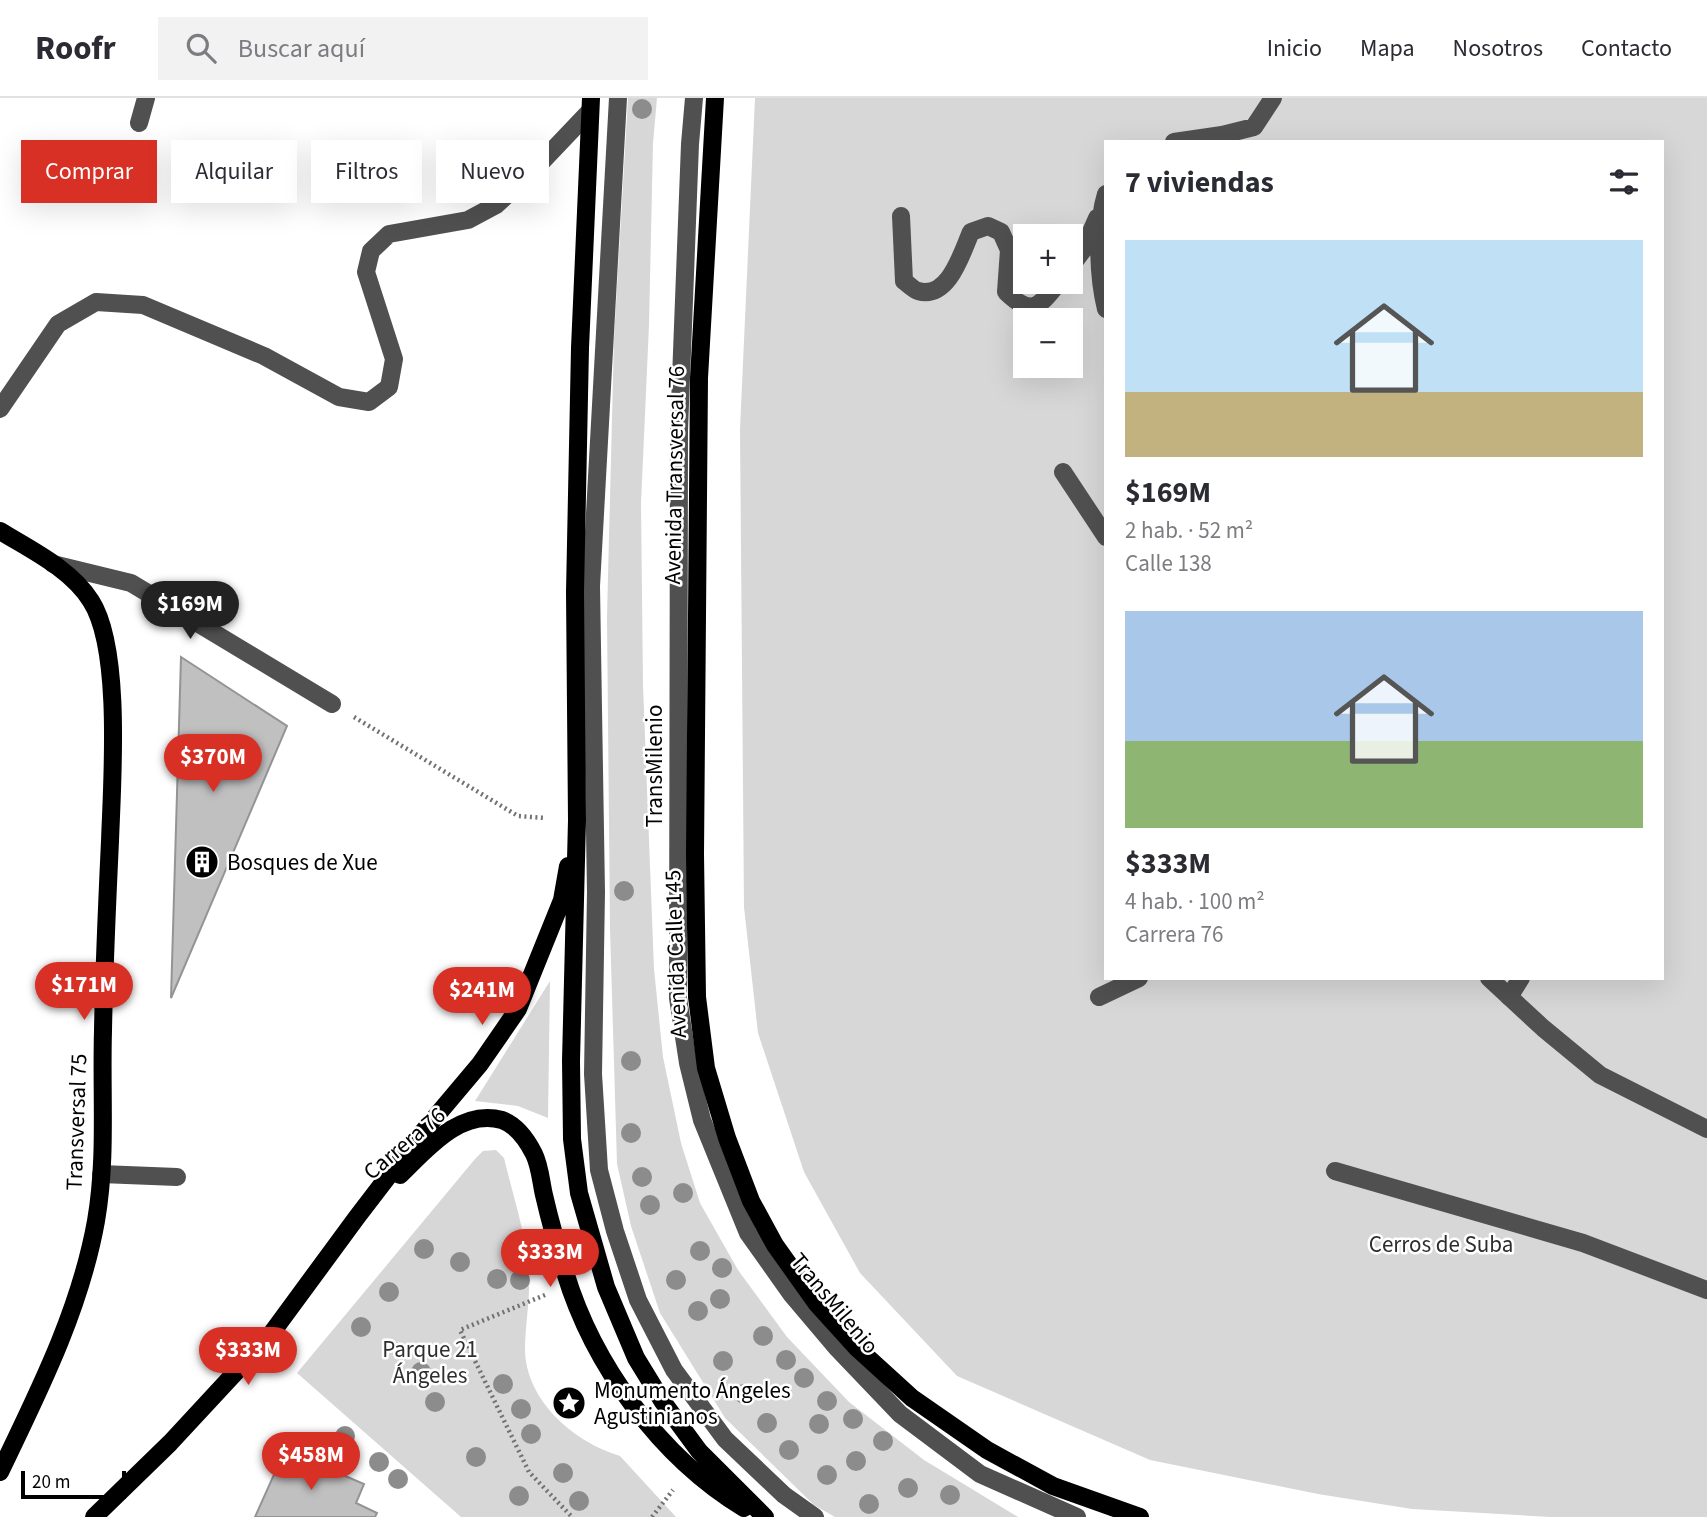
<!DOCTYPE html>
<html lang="es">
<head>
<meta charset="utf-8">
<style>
	body { margin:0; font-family:"Source Sans 3",sans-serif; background:#f2f2f3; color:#2b2b33; height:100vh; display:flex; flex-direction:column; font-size:26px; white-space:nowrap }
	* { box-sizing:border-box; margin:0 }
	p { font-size:23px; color:#7c7c81 }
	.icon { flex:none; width:38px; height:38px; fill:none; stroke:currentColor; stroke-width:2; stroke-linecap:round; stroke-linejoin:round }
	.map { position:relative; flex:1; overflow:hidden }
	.panel { position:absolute; left:1104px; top:42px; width:560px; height:840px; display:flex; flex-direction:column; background:#fff; border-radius:0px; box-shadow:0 7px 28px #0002 }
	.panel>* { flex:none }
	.hud { position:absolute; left:21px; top:42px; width:665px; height:63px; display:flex; gap:14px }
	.buttons { position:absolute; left:1013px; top:126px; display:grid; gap:14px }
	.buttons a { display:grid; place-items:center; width:70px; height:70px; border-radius:0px; background:#fff; box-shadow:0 7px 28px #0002; font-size:35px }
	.scale { position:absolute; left:21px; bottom:18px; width:105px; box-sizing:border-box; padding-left:7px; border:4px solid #000; border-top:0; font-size:19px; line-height:24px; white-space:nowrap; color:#000; -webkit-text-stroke:5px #fff; paint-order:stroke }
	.price { position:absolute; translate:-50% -60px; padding:0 16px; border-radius:24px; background:#d93025; color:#fff; font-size:23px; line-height:46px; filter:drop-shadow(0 2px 4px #0008) }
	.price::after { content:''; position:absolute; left:50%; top:42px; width:21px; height:16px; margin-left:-10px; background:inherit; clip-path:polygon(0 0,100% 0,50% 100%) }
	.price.selected { background:#222; color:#fff }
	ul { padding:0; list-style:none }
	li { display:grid; align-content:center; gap:14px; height:371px; padding:0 21px }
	li span { display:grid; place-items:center; height:217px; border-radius:0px; color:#555 }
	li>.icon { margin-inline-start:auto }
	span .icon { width:126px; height:126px; fill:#fffc; stroke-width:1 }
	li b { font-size:30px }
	h2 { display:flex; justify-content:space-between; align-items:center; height:84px; padding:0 21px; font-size:30px }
	.pill { padding:0 24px; border-radius:0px; background:#fff; box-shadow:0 7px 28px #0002; font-size:24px; line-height:63px }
	.pill.selected { background:#d93025; color:#fff }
	header { display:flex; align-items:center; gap:42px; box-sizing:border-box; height:98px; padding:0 35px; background:#fff; border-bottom:2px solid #e1e1e2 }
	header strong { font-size:33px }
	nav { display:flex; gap:38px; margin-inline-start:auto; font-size:24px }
	.search { width:490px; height:63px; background:#f2f2f3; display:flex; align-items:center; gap:18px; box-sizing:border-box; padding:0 24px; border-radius:0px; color:#7c7c81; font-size:26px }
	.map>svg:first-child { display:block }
	.green { fill:#d7d7d7; fill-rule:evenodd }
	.building { fill:#c0c0c0; stroke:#949494; stroke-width:2 }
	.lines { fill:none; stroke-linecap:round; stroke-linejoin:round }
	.path { stroke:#727272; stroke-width:4.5; stroke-dasharray:2 3.5; stroke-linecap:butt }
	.minor { stroke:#505050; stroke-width:18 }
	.major { stroke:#000; stroke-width:18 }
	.tree { fill:#8c8c8c }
	.labels { text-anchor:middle; stroke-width:5; stroke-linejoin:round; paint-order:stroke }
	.street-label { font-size:23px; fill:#000; stroke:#fff }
	.poi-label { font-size:23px; fill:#000; stroke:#fff; text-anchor:start }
	.park-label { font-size:23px; fill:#2e2e2e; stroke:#fff }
</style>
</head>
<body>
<header>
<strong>Roofr</strong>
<div class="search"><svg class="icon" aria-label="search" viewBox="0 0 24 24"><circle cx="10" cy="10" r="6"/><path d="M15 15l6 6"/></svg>Buscar aquí</div>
<nav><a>Inicio</a><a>Mapa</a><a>Nosotros</a><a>Contacto</a></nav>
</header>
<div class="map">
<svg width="1707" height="1419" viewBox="0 0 1707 1419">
	<rect width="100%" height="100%" fill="#fff"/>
	<!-- green -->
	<path class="green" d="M628,0H657L653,45L649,227L641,405L643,587L654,871L663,959L681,1045L700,1105L738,1172L787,1239L849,1304L924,1362L1018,1419H835L814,1407L725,1320L660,1215L631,1128L617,1066L610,831L607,519L614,241Z
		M755,0H1707V1419H1550L1412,1411L1318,1396L1150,1362L957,1278L860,1175L804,1074L758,935L744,809L740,331ZM1106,44H1662V880H1106ZM1026,138H1071V184H1026ZM1026,222H1071V268H1026Z
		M550,883L548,1020L518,1008L475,1003Z
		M496,1052L504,1060C512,1094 524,1130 528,1165C532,1193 525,1224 525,1252C526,1303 574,1344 620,1358L676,1419H461L297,1275L475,1061L483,1053Z"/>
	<!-- building -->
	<path class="building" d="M181,559L287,628L171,900Z
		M285,1352L364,1386L356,1405L377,1415L375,1419H255Z"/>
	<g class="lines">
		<!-- path -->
		<path class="path" d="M354,619L518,718L545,720
			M545,1197L460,1232L529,1374L572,1419
			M652,1419L673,1392"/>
		<!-- minor -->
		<path class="minor" d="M618,0L591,488L596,794L593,976L599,1072L615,1133L638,1202L674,1272L725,1341L784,1397L815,1419
			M694,0L690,46L679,332L678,900L688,965L702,1022L748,1135L792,1197L836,1249L900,1316L980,1376L1077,1419
			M139,25L146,0
			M1174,44L1222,37L1254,29L1273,0
			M1106,96C1096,128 1098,179 1106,211
			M901,118L904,183C908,186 914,192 918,193C949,202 962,154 971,134L988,128L1001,134L1009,152L1006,194C1032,219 1039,209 1059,184
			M1071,168L1083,152L1097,120
			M0,311L58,226L96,204L143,207L264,258L339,299L369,304L389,289L394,261L366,174L371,153L389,136L468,122L496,107L532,74L590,13
			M1063,374L1106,439
			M53,466L131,485L332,606
			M1489,880L1543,930L1600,977L1707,1031
			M1099,899L1139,880
			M1509,899L1521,880
			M1335,1073L1583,1145L1707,1192
			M101,1076L177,1079"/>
		<!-- major -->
		<path class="major" d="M591,0L580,250L575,494L577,722L571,963L572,1041L579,1095L606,1189L636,1260L663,1304L699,1353L765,1419
			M715,0L699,280L695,756L697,899L706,970L727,1040L751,1103L775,1147L817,1206L856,1249L912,1300L987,1352L1053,1388L1140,1419
			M0,433C31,452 71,471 91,503C122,551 112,685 110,743C107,807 104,870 103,933C101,998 107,1059 96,1123C80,1212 39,1293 0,1374
			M400,1077C426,1052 460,1010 502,1022C516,1027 527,1042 534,1056C540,1068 541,1084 544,1097C550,1123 557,1148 565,1174C593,1267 660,1359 744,1410
			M94,1419L170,1345L271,1236L357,1119L416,1042L480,966L518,911L562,802L568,768"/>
	</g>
	<!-- trees -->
	<g class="tree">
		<circle cx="642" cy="11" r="10"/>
		<circle cx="624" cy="793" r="10"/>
		<circle cx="631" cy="963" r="10"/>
		<circle cx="631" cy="1035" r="10"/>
		<circle cx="642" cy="1079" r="10"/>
		<circle cx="683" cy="1095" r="10"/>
		<circle cx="650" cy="1107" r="10"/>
		<circle cx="424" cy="1151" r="10"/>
		<circle cx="700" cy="1153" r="10"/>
		<circle cx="460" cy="1164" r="10"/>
		<circle cx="722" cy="1170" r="10"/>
		<circle cx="497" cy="1181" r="10"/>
		<circle cx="520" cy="1182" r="10"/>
		<circle cx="676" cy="1182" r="10"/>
		<circle cx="389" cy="1194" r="10"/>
		<circle cx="720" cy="1201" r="10"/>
		<circle cx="698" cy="1213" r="10"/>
		<circle cx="361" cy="1229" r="10"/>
		<circle cx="763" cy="1238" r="10"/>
		<circle cx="786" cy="1262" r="10"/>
		<circle cx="723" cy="1263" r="10"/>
		<circle cx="421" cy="1274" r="10"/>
		<circle cx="804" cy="1280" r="10"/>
		<circle cx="503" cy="1286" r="10"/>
		<circle cx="744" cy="1296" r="10"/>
		<circle cx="827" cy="1303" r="10"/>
		<circle cx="435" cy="1304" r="10"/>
		<circle cx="521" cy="1311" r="10"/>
		<circle cx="853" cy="1321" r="10"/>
		<circle cx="767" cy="1325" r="10"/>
		<circle cx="819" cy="1326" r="10"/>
		<circle cx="531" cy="1336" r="10"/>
		<circle cx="345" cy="1338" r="10"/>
		<circle cx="883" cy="1343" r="10"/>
		<circle cx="789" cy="1352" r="10"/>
		<circle cx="476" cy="1359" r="10"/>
		<circle cx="856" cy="1363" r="10"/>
		<circle cx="379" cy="1364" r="10"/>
		<circle cx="563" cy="1375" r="10"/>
		<circle cx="827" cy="1377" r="10"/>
		<circle cx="398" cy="1381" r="10"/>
		<circle cx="908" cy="1390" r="10"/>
		<circle cx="950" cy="1397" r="10"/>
		<circle cx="519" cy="1398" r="10"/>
		<circle cx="579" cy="1403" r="10"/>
		<circle cx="869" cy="1406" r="10"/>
	</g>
	<!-- icons -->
	<defs>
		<symbol id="building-disc" viewBox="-11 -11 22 22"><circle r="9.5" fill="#000" stroke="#fff"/><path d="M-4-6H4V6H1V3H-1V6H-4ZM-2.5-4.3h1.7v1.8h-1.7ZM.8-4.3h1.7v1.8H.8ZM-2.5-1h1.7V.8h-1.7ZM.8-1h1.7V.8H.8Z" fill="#fff"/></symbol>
		<symbol id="sight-disc" viewBox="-11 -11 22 22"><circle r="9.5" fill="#000" stroke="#fff"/><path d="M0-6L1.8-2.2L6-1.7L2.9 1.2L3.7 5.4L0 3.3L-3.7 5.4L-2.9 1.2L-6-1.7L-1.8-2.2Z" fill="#fff"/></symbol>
	</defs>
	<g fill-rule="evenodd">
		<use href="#building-disc" x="183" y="745" width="38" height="38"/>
		<use href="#sight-disc" x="550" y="1286" width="38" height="38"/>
	</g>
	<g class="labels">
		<!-- street labels -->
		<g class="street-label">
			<text transform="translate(674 377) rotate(-89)" y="8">Avenida Transversal 76</text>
			<text transform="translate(654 668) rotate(-90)" y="8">TransMilenio</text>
			<text transform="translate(675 856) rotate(-92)" y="8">Avenida Calle 145</text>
			<text transform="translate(76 1024) rotate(-88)" y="8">Transversal 75</text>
			<text transform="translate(404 1045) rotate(-40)" y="8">Carrera 76</text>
			<text transform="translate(835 1205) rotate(50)" y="8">TransMilenio</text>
		</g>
		<!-- poi labels -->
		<g class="poi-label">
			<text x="227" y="772">Bosques de Xue</text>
			<text x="594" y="1300">Monumento Ángeles<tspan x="594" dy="26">Agustinianos</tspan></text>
		</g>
		<!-- park labels -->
		<g class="park-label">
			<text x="1441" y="1154">Cerros de Suba</text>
			<text x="430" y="1259">Parque 21<tspan x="430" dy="26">Ángeles</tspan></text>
		</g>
	</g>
</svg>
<div class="buttons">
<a>+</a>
<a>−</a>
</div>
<div class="scale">20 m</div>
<b class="price selected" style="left:190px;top:543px">$169M</b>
<b class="price" style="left:213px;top:696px">$370M</b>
<b class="price" style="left:84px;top:924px">$171M</b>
<b class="price" style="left:482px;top:929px">$241M</b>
<b class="price" style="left:550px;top:1191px">$333M</b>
<b class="price" style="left:248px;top:1289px">$333M</b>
<b class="price" style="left:311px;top:1394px">$458M</b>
<div class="hud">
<a class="pill selected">Comprar</a>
<a class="pill">Alquilar</a>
<a class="pill">Filtros</a>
<a class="pill">Nuevo</a>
</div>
<section class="panel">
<h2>7 viviendas<svg class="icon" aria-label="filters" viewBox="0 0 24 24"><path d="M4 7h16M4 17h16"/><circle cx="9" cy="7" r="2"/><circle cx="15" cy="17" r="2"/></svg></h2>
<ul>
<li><span style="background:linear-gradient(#bfe0f5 70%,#c2b280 0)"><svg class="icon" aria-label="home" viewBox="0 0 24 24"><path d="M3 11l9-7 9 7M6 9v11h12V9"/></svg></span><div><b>$169M</b><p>2 hab. · 52 m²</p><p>Calle 138</p></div></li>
<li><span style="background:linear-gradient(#a9c7e8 60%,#8fb573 0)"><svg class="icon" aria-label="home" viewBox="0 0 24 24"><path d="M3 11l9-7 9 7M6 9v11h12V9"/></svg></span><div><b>$333M</b><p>4 hab. · 100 m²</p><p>Carrera 76</p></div></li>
</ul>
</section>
</div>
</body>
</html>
